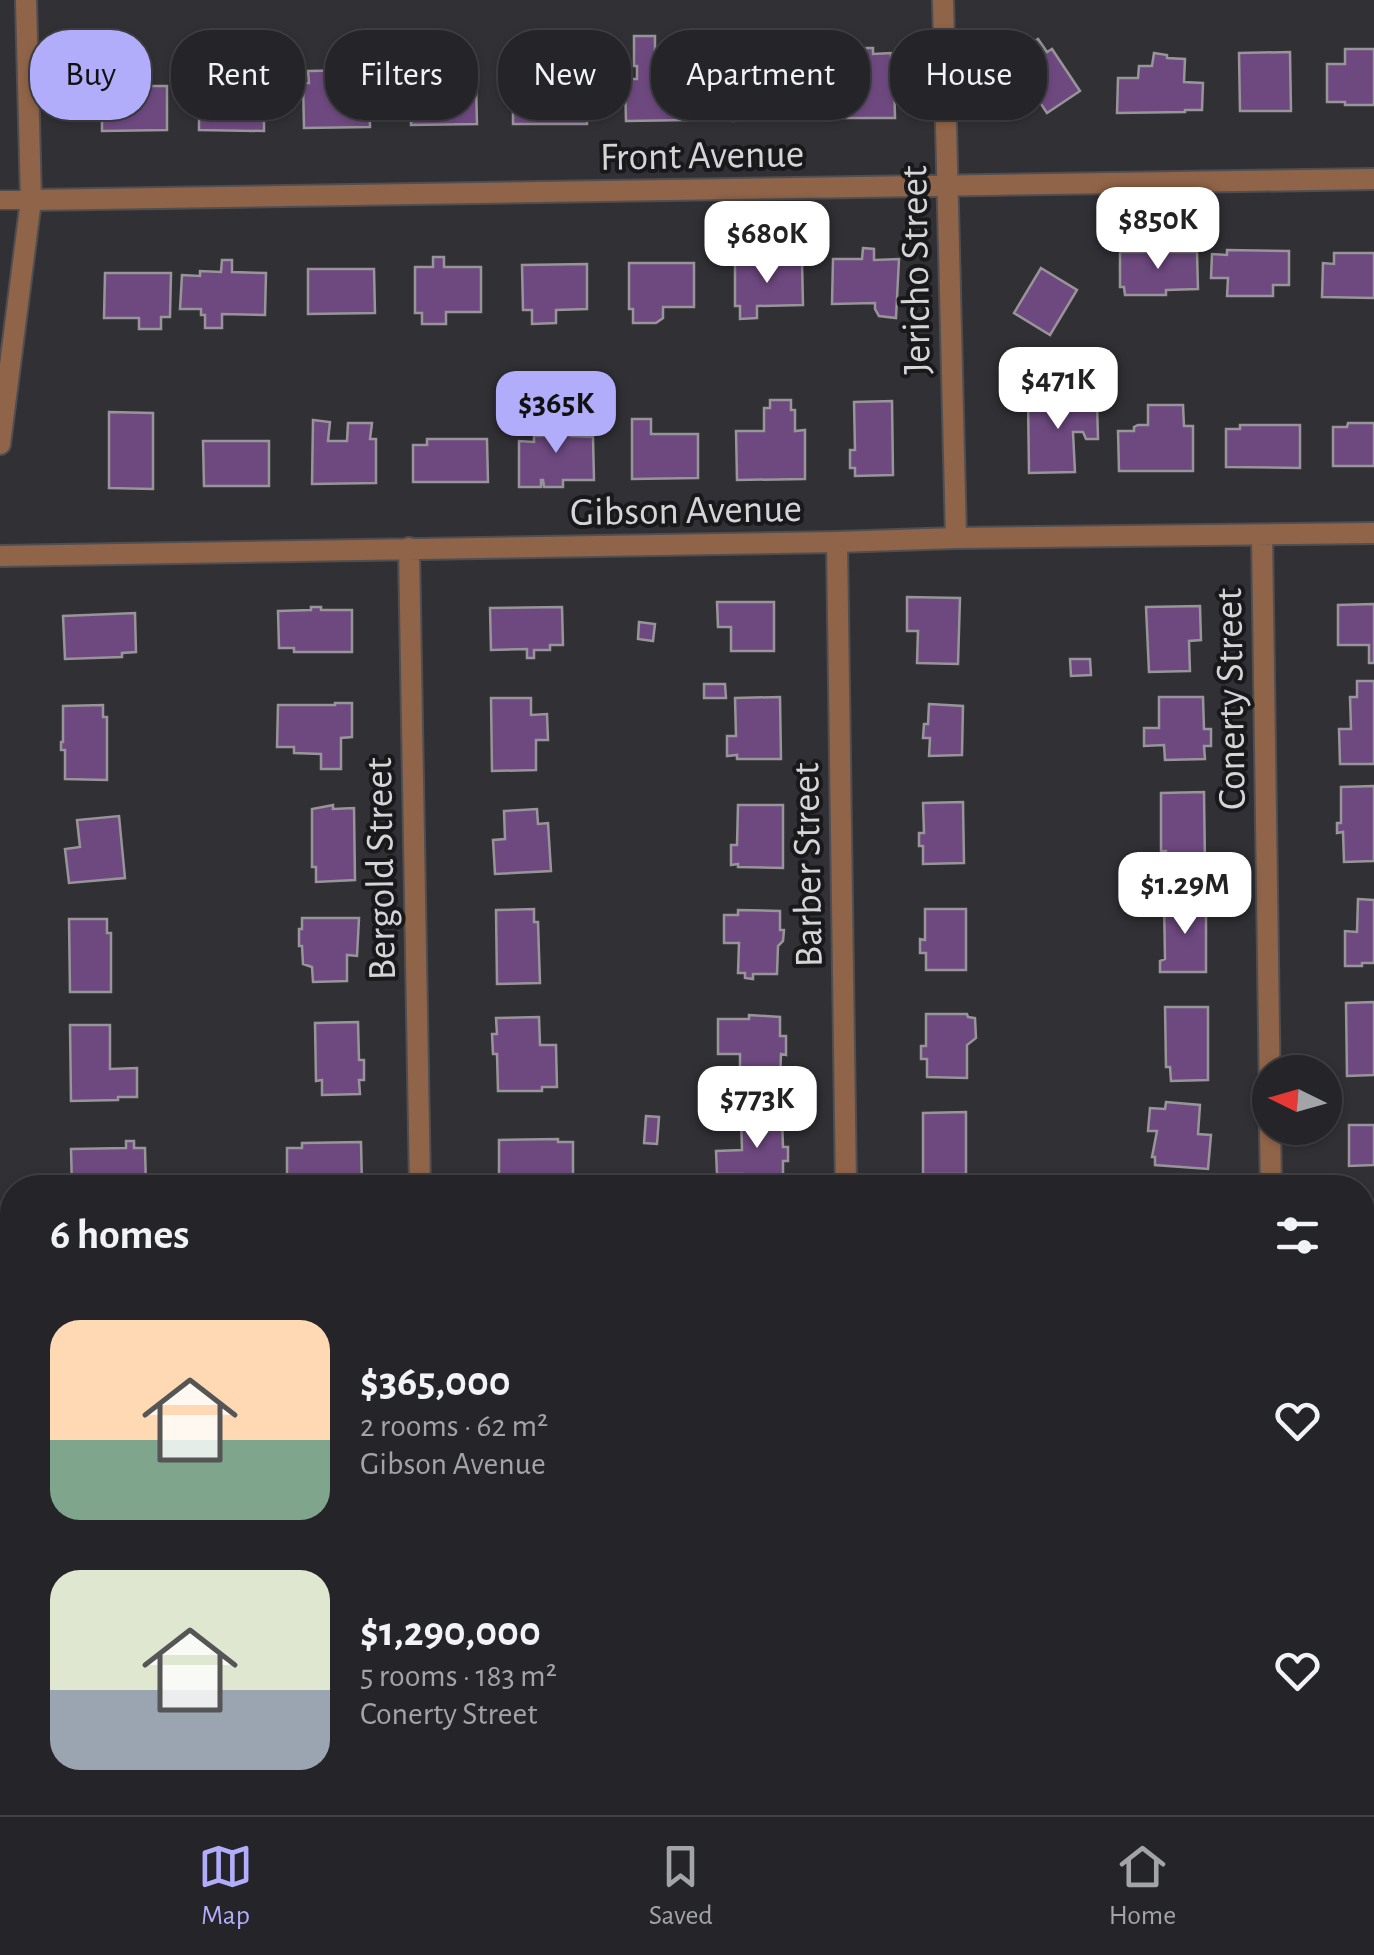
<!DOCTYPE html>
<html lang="en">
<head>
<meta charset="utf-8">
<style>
	body { margin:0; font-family:"Alegreya Sans",sans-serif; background:#2d2c30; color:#f1f3f6; height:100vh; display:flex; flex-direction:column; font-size:38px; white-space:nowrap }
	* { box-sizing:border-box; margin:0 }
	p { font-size:32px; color:#a3a4a8 }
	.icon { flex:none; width:55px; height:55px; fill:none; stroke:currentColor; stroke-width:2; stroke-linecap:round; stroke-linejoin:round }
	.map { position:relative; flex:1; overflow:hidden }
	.details { position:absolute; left:0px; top:1175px; width:1375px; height:640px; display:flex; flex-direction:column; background:#252428; border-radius:40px 40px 0 0; box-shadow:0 2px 8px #0004,0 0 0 2px #424145 }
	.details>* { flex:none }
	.banner { position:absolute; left:30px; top:30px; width:1315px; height:90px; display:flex; gap:20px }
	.needle { width:65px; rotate:275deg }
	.tools { position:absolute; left:1252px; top:1055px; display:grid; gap:20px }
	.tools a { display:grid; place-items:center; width:90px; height:90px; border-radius:50%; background:#252428; box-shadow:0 2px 8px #0004,0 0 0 2px #424145; font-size:50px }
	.price { position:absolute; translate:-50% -85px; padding:0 22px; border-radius:20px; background:#fff; color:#222; font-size:32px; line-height:65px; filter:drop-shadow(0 2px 5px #0008) }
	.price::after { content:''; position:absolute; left:50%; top:60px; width:30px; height:22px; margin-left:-15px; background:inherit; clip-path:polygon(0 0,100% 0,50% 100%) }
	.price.current { background:#b1adfa; color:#111 }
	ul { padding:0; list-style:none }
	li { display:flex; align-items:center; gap:30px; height:250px; padding:0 50px }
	li span { display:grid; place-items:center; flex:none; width:280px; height:200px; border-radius:30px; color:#555 }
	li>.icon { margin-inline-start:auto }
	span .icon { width:120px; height:120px; fill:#fffc; stroke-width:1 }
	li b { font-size:42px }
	h2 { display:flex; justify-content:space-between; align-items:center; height:120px; padding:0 50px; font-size:42px }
	.pill { padding:0 35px; border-radius:40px; background:#252428; box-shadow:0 2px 8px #0004,0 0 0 2px #424145; font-size:35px; line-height:90px }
	.pill.current { background:#b1adfa; color:#111 }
	.dock { display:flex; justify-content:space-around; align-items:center; height:140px; border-top:2px solid #424145; background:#252428; font-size:28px; color:#a3a4a8 }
	.dock a { display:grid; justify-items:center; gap:5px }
	.dock .current { color:#b1adfa }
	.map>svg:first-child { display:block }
	.building { fill:#6e4980; stroke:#989599; stroke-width:2.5 }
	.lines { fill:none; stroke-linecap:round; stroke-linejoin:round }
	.service-casing { stroke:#4f4e52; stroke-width:21 }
	.minor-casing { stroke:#4f4e52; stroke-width:24 }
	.tertiary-casing { stroke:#4f4e52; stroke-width:24 }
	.service { stroke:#906448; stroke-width:18 }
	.minor { stroke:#906448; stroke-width:20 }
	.tertiary { stroke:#906448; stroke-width:20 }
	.labels { text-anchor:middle; stroke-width:8; stroke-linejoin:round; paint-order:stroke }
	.street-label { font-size:40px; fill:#d5d5d8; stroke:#19191b }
</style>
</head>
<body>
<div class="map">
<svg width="1374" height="1815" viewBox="0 0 1374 1815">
	<rect width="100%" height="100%" fill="#313035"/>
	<!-- building -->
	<path class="building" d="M634,36H655V65L660,64V77H691V120L626,121L625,79H637V66H634Z
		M1038,39L1047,52L1052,49L1080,91L1047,113L1018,69L1020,67L1012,56Z
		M849,48H873V54L891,53V74H894L895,118H831V54H849Z
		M1345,49H1374V105H1345V102H1327V64H1345Z
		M1290,52L1291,111H1240L1239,53Z
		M1154,53L1167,55V58L1185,59L1184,82L1203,83L1202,110H1185V112L1117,113L1118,78H1138L1139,66H1152Z
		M749,55L750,77L796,75L798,118L733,121L731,56Z
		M538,61H587V124H513V86H528V81H537Z
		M119,69H149V86H167V130L102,131V87H119Z
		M199,69L228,70V84H264V131L199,130Z
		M363,70L364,83L369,84L370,127L304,128L303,83H309L308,71Z
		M411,82H476L477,124L411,125Z
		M863,248L874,249V260L899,259L896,318L879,316L875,309V303L832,304L833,259H862Z
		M1227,250L1289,251V285H1273V296H1227L1228,278H1211L1212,254L1227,255Z
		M1120,252H1197L1198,289L1166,290V295H1125L1124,287H1120Z
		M1334,253H1374V298L1322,297L1323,263L1334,264Z
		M433,257H444V267H481V312H446V324H422V313H415V267H433Z
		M222,260H232V272L266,273L265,315L222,314V328H205V315H201V309H180L182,275L200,276V271L221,272Z
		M802,261L803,305L757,306V318L740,319V306H735V262Z
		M629,263H694V307H663V318L656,323H633V309H629Z
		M587,264V309L556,310V323L532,324V310H523L522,265Z
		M1041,268L1077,290L1050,335L1014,313Z
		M308,269H374L375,313L308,314Z
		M105,273H171L170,317H161V329H139V318H104Z
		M1067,397V403L1097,402L1098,439H1086L1083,432H1073L1075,472L1029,473L1028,398Z
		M770,400H791V410H795V431L805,430V479L737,480L736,431H764V408H770Z
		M892,401L893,475L855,476V468H850V450H855L854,402Z
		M1148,405H1183L1184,426H1193V471H1119L1118,431H1134V427L1138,425H1148Z
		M109,412L153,413V489L109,488Z
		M540,418H570V436L593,437L594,480H563V487H544L543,480H541V487H519V441L534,442V436H546L545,427H540Z
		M632,419H651V434H698V478L632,479Z
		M313,420L330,422L328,441H347L348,423H372L370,439H376V483L312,484Z
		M1348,423H1374V466H1333V427H1347Z
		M1240,425H1300V468L1226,467V429H1240Z
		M427,439H487L488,482H413V445H427Z
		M203,441H269V486H204Z
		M907,597L960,598L958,664L917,663L918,631H907Z
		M717,602H774V651H731V627H718Z
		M1374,604V663H1369V645H1338V605Z
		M1200,606L1201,640L1189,641L1190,671L1149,672L1146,607Z
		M311,607H321V610H352V652H294V648H279L278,611L311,610Z
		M562,607L563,645H550V650H534V658H527V649L491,650L490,608Z
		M135,613L136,652L122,653V657L65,659L63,616Z
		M639,622L655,624L653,641L638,639Z
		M1070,659H1090L1091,675L1071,676Z
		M1357,681H1374V764H1340L1339,729H1351L1350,697H1357Z
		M704,684H725L726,698H704Z
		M780,697L781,759H737V755L727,756V736H736L735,698Z
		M1159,697H1203L1204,729H1211V746H1204L1205,759L1165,760L1164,745L1144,746V728H1159Z
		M491,698H531V715L547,714L548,740H536V770L492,771Z
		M335,703H352V737L341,738V769H321V754L294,753V747H277L278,705H335Z
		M929,704L963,706L962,755L929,756L930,738H923L924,724H928Z
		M103,705V717H107V780L65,779V750H61V742H63V706Z
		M1374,786V861L1344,862L1343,832L1337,833V823H1341V787Z
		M1204,792L1205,866H1166V851H1161V793Z
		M963,802L964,863L923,864V846H919V833H924L923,803Z
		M333,805V809L354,808L355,880L316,882V867H312V809Z
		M738,805H783V868L738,867V864L731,865V845H737Z
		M537,809L538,824L548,823L551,871L495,874L493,840L505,839L504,811Z
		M119,816L125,878L69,883L65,849L80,847L77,820Z
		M1358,899L1374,900V963H1362V966H1345V931L1357,932Z
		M1206,900V972H1160V961L1165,959L1164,901Z
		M534,909V922H538L540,983L497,984L496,910Z
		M925,909H966V970H926V953H920V939L925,940Z
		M738,910L780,911V930H784L783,941L778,946L777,974H753V979L745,978V973H738L739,943H724V915H738Z
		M302,918H359L357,956L347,955V981L313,982L312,967L303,964L302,946H299V929H302Z
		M69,919H107V933H111V992H70Z
		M1374,1002V1075L1347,1076L1346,1003Z
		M1165,1007H1208V1080L1171,1081L1170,1067H1166Z
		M926,1014H967L968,1017L975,1018L976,1038L967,1045V1078L927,1077V1059H921V1046H926Z
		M749,1015L780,1017V1036H786V1055L781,1054L780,1080L740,1079V1054H718V1019H749Z
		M539,1017L540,1045H556L557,1087H542V1091H498L497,1054H493L492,1034H497L496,1018Z
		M358,1022L359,1060H364V1080H359L360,1094L322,1095V1080L316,1081L315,1023Z
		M70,1025H110V1069L137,1068V1097H118V1100L71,1101Z
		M1166,1102L1200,1105L1198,1134L1211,1135L1208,1169L1155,1165V1157H1152L1157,1131H1148L1150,1108L1165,1109Z
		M966,1112V1174H923V1113Z
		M646,1116L659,1117L657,1144L644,1143Z
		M741,1117H782L783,1147H788V1161H783V1178L743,1179V1174H717L716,1151L742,1150Z
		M1349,1125H1374V1165L1349,1166Z
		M558,1139V1142H573V1181L499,1182V1140Z
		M126,1141H134V1148H145L146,1187L72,1188L71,1149L126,1148Z
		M361,1142L362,1185L287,1186V1148H302V1143Z
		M1362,1425H1374V1815H1327V1802H1362Z
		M87,1802H148L149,1815H87Z
		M328,1802H370V1815H328Z
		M514,1802H558V1815H514Z
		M746,1802H793V1813H787V1815H746Z"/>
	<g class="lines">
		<defs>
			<path id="service" d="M0,200H31
				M1362,1325H1374
				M1362,1406H1374"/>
			<path id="minor" d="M943,0L956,538
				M31,200L1374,179
				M1262,535L1270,1102
				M837,542L846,1188
				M409,548L420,1188
				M0,556L837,542L956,538L1374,533
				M1270,1128L1271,1188
				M0,1469L8,1815
				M427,1802V1815
				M853,1802V1815"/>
			<path id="tertiary" d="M0,444L31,200L26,0
				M1362,1248H1374
				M0,1271H12"/>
		</defs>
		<!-- service casing -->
		<use href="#service" class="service-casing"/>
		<!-- minor casing -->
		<use href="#minor" class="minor-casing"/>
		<!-- tertiary casing -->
		<use href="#tertiary" class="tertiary-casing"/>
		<!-- service -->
		<use href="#service" class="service"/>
		<!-- minor -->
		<use href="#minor" class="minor"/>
		<!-- tertiary -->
		<use href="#tertiary" class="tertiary"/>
	</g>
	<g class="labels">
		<!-- street labels -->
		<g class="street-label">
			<text transform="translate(702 154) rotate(-1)" y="14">Front Avenue</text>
			<text transform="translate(914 270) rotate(-91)" y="14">Jericho Street</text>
			<text transform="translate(686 509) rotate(-1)" y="14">Gibson Avenue</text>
			<text transform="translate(1229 699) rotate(-91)" y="14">Conerty Street</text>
			<text transform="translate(806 865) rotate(-91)" y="14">Barber Street</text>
			<text transform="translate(379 869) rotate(-91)" y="14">Bergold Street</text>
		</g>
	</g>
</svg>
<div class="tools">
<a><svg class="needle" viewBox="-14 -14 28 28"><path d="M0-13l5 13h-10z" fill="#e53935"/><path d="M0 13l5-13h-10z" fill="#a3a4a8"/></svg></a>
</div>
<b class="price" style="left:1158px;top:272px">$850K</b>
<b class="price" style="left:767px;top:286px">$680K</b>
<b class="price" style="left:1058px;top:432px">$471K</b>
<b class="price current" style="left:556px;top:456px">$365K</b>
<b class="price" style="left:1185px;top:937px">$1.29M</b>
<b class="price" style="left:757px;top:1151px">$773K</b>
<div class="banner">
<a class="pill current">Buy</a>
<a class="pill">Rent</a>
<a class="pill">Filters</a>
<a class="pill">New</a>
<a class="pill">Apartment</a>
<a class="pill">House</a>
</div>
<section class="details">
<h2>6 homes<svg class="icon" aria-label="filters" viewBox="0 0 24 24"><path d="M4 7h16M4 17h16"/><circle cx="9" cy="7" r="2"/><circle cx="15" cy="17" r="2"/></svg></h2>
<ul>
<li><span style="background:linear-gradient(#ffd9b3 60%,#7fa58c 0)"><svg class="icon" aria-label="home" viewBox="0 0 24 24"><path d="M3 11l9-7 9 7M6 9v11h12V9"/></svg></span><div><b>$365,000</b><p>2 rooms · 62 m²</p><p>Gibson Avenue</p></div><svg class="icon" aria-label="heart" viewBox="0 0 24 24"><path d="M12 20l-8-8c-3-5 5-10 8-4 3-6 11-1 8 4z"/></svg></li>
<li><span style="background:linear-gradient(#dfe7d0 60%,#9aa5b1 0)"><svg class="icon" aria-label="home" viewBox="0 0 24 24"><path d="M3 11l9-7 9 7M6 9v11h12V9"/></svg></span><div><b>$1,290,000</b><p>5 rooms · 183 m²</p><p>Conerty Street</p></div><svg class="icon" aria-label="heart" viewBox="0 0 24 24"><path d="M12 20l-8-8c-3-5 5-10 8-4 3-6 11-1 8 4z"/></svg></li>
</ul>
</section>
</div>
<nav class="dock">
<a class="current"><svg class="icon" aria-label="map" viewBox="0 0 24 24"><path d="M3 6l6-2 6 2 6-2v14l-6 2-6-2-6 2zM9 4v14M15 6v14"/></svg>Map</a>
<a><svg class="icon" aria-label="saved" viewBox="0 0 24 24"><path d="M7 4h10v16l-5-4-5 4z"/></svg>Saved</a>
<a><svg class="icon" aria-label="home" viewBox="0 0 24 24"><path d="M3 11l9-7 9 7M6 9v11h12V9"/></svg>Home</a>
</nav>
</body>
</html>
